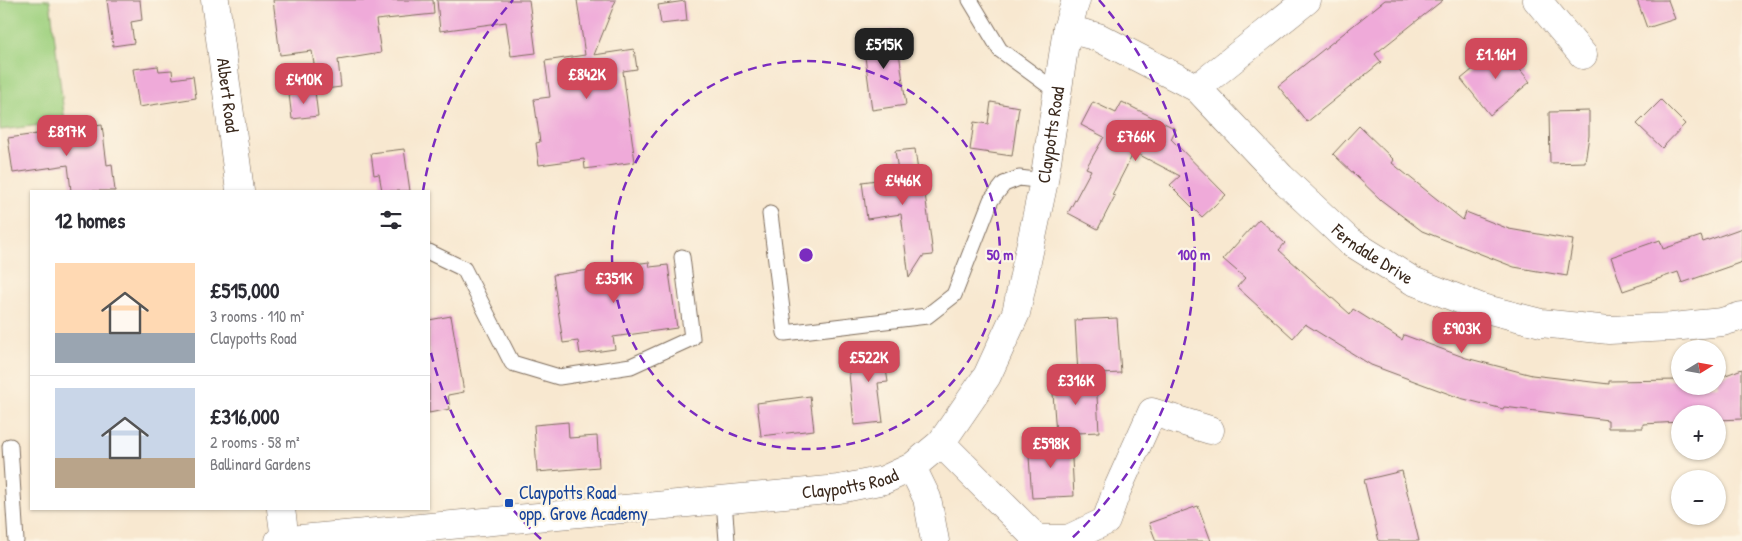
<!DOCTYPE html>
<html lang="en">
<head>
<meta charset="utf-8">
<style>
	body { margin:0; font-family:"Patrick Hand",sans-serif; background:#f2f2f3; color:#2b2b33; height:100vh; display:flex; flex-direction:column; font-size:19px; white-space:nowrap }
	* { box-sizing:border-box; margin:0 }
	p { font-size:16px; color:#7c7c81 }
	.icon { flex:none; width:28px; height:28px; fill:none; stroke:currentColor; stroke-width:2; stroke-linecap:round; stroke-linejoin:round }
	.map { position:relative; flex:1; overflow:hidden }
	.details { position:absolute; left:30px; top:190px; width:400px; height:320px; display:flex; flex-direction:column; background:#fff; border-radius:0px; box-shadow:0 1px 4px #0004 }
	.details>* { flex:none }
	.needle { width:32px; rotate:79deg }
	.tools { position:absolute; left:1671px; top:340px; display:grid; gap:10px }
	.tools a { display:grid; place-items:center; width:55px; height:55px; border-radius:50%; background:#fff; box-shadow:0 1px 4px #0004; font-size:25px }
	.price { position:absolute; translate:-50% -42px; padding:0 11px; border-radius:10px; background:#d1495b; color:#fff; font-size:16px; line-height:32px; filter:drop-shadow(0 1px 2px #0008) }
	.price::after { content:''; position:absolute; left:50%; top:30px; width:15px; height:11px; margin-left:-8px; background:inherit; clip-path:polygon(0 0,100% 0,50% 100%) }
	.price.on { background:#222; color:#fff }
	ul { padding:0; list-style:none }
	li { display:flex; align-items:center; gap:15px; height:125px; padding:0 25px }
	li+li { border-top:1px solid #e1e1e2 }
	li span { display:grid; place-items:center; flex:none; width:140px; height:100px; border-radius:0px; color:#555 }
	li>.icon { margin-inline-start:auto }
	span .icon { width:60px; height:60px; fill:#fffc; stroke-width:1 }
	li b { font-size:21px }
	h2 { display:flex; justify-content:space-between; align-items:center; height:60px; padding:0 25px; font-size:21px }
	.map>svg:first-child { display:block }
	.green { fill:#a0d281; stroke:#6e7e50 }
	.building { fill:#efaad9 }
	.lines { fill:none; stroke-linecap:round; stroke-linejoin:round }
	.lane-casing { stroke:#7d6c5c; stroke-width:17 }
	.street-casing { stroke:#7d6c5c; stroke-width:29 }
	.secondary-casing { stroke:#7d6c5c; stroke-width:29 }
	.lane { stroke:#fff; stroke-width:15 }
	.street { stroke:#fff; stroke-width:28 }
	.secondary { stroke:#fff; stroke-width:28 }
	.ring { fill:none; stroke:#7b2cbf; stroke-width:2.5; stroke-dasharray:9 6 }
	.transit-dot { fill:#1a4fb4; stroke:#fcf5e5; stroke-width:2 }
	.labels { text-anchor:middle; stroke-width:4.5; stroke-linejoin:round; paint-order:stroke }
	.street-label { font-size:18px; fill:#3b2a1e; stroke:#fcf5e5 }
	.transit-label { font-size:18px; fill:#164399; stroke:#fcf5e5; text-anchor:start }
	.centre { fill:#7b2cbf; stroke:#fcf5e5; stroke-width:2.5 }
	.ring-label { font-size:15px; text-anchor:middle; font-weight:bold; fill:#7b2cbf; stroke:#fcf5e5; stroke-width:4.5; stroke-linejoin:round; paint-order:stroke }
</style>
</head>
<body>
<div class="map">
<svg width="1742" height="541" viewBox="0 0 1742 541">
	<rect width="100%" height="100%" fill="#fcf5e5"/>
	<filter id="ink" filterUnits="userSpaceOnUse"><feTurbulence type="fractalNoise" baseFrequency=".02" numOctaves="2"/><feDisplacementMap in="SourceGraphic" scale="10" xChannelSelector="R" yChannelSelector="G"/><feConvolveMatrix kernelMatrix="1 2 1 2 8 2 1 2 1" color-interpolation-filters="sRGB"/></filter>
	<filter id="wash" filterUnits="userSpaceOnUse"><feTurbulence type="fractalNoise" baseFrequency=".0096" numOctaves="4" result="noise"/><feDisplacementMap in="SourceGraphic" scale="20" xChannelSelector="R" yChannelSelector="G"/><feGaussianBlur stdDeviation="1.12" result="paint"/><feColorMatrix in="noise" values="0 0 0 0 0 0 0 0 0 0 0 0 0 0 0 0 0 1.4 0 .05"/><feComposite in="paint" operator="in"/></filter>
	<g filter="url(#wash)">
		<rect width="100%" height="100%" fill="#f8e8d0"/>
		<!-- green -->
		<path class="green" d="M0,0H50L65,122L0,130Z"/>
		<g id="blocks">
			<!-- building -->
			<path class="building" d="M107,0H140L142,20L131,22L134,43L113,46Z
				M273,0H433L434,14L376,20L381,53L338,60L341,87L318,90L312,51L280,55Z
				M437,0H529L536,53L511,56L506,22L440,31Z
				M577,0H616L594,55L634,49L637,69L623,71L635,162L585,169L584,159L539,165L536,143L540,142L534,99L550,97L545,61L585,55Z
				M1385,0H1443L1375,54L1381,62L1307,122L1278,86Z
				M1637,0H1668L1675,19L1647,28Z
				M685,1L687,21L661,24L658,5Z
				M896,29L906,105L872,110L862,34Z
				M1501,46L1530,82L1490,115L1461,79Z
				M158,66L159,71L172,70L173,79L193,76L196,98L139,107L133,69Z
				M315,91L318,116L292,119L289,94Z
				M1661,100L1685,124L1662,148L1637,124Z
				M991,102L1019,107L1012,156L970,150L974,122L988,124Z
				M1093,102L1116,113L1122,102L1176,129L1171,139L1226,195L1202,217L1170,185L1180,176L1134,152L1112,195L1115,196L1098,229L1068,213L1091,170L1086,168L1104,137L1081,125Z
				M1589,111V136L1585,162L1550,163L1549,112Z
				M102,125L107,165L112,164L115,191H71L68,165L13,173L8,138Z
				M1359,126L1394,160L1392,163L1463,220L1466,212L1509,229L1573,240L1567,276L1514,267L1422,231L1381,200L1333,154Z
				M404,149L410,191H382L379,174L374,175L371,153Z
				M915,149L919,179L923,178L933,255L923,256L909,278L901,214L867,219L862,182L899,177L895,151Z
				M1259,219L1285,243L1279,250L1350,314L1353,309L1402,340L1404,335L1466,358L1532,375L1609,384V381L1680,380V386H1718V378L1742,369V419L1718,420V414H1680V422L1643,424V428H1608V420L1504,407L1503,409L1460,398L1371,365L1305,324L1293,338L1237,287L1245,278L1223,259Z
				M1742,228V262L1682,283L1678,272L1623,291L1611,257L1660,240L1663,249L1701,236L1703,242Z
				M649,262L650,267L668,265L677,328L613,337L615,349L580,354L578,341L563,343L553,275Z
				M451,316L464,392L448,395L450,409L429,413V320Z
				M1117,318L1121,373L1078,375L1075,320Z
				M896,348L898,368L886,369L888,382L878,383L883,422L854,425L847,353Z
				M1096,377L1099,432L1056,434L1052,380Z
				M810,396L814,430L761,436L757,403Z
				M568,422L569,438L597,436L599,467L537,472L534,425Z
				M1071,441L1074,496L1032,498L1028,443Z
				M1402,471L1419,541H1379L1364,480Z
				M1198,506L1211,541H1156L1149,523Z"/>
		</g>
	</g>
	<g filter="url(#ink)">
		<use href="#blocks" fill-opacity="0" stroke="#7d6c5c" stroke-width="1"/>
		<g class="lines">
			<defs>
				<path id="lane" d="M970,0L1000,50L1056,91
					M770,214L785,333L927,316L954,295L991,200L1004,184L1019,178L1044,181
					M429,252L464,269L512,363L559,377L631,366L692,338L682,257
					M10,446L16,541
					M724,500L727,541"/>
				<g id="street">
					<path id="s1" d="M215,0L240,191"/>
					<path d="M1537,0L1583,55"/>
					<path id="s2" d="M1067,29L1098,37L1197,88L1281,177L1349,241L1413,281L1482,308L1541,323L1609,330L1672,327L1722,322L1742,316"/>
					<path d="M1197,88L1307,0"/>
					<path d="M941,443L1037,539H1068L1106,521L1117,490L1152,412L1210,430"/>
					<path d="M912,467L927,498L935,541"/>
					<path d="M281,509L285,540"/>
				</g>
				<g id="secondary">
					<path id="s3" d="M279,541L839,489L884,480L912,467L941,443L987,376L1016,313L1044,181L1067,29L1076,0"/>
				</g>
			</defs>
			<!-- lane casing -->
			<use href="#lane" class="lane-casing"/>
			<!-- street casing -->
			<use href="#street" class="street-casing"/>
			<!-- secondary casing -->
			<use href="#secondary" class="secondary-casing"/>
			<!-- lane -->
			<use href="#lane" class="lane"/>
			<!-- street -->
			<use href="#street" class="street"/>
			<!-- secondary -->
			<use href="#secondary" class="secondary"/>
		</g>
	</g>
	<!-- distance rings -->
	<g class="ring">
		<circle cx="806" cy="255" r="194"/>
		<path d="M541 539A388 388 0 0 1 430 349M423 191A388 388 0 0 1 513 0M1099 0A388 388 0 0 1 1071 539"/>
	</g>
	<!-- markers -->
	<rect class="transit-dot" x="504" y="498" width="10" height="10" rx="2.5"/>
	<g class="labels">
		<!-- street labels -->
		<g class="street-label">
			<text dy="6" stroke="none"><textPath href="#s1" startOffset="96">Albert Road</textPath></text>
			<text dy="6" stroke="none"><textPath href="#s3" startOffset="1009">Claypotts Road</textPath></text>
			<text dy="6" stroke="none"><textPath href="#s2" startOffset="386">Ferndale Drive</textPath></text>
			<text dy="6" stroke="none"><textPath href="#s3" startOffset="574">Claypotts Road</textPath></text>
		</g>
		<!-- transit labels -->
		<g class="transit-label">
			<text x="519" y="499">Claypotts Road<tspan x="519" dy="21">opp. Grove Academy</tspan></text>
		</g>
	</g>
	<circle cx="806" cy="255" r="8" class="centre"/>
	<g class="ring-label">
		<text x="1000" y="260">50 m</text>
		<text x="1194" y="260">100 m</text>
	</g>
</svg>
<div class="tools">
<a><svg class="needle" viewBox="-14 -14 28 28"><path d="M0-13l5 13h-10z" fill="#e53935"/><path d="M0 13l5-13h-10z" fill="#7c7c81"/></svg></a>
<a>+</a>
<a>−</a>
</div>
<b class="price on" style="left:884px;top:70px">£515K</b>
<b class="price" style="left:1496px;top:80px">£1.16M</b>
<b class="price" style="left:587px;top:100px">£842K</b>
<b class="price" style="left:304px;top:105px">£410K</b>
<b class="price" style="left:67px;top:157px">£817K</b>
<b class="price" style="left:1136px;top:162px">£766K</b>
<b class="price" style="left:903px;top:206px">£446K</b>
<b class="price" style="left:614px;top:304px">£351K</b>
<b class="price" style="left:1462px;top:354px">£903K</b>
<b class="price" style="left:869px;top:383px">£522K</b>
<b class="price" style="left:1076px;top:406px">£316K</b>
<b class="price" style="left:1051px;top:469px">£598K</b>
<section class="details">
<h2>12 homes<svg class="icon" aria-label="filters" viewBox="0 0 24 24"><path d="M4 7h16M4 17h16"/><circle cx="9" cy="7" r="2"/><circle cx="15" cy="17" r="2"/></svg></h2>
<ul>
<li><span style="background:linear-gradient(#ffd9b3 70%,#9aa5b1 0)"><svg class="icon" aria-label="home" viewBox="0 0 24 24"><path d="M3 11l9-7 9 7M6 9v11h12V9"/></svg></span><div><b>£515,000</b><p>3 rooms · 110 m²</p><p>Claypotts Road</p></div></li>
<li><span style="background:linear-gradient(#c9d6e8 70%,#b9a48a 0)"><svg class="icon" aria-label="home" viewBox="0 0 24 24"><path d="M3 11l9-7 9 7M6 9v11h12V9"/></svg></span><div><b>£316,000</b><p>2 rooms · 58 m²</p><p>Ballinard Gardens</p></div></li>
</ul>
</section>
</div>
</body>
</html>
